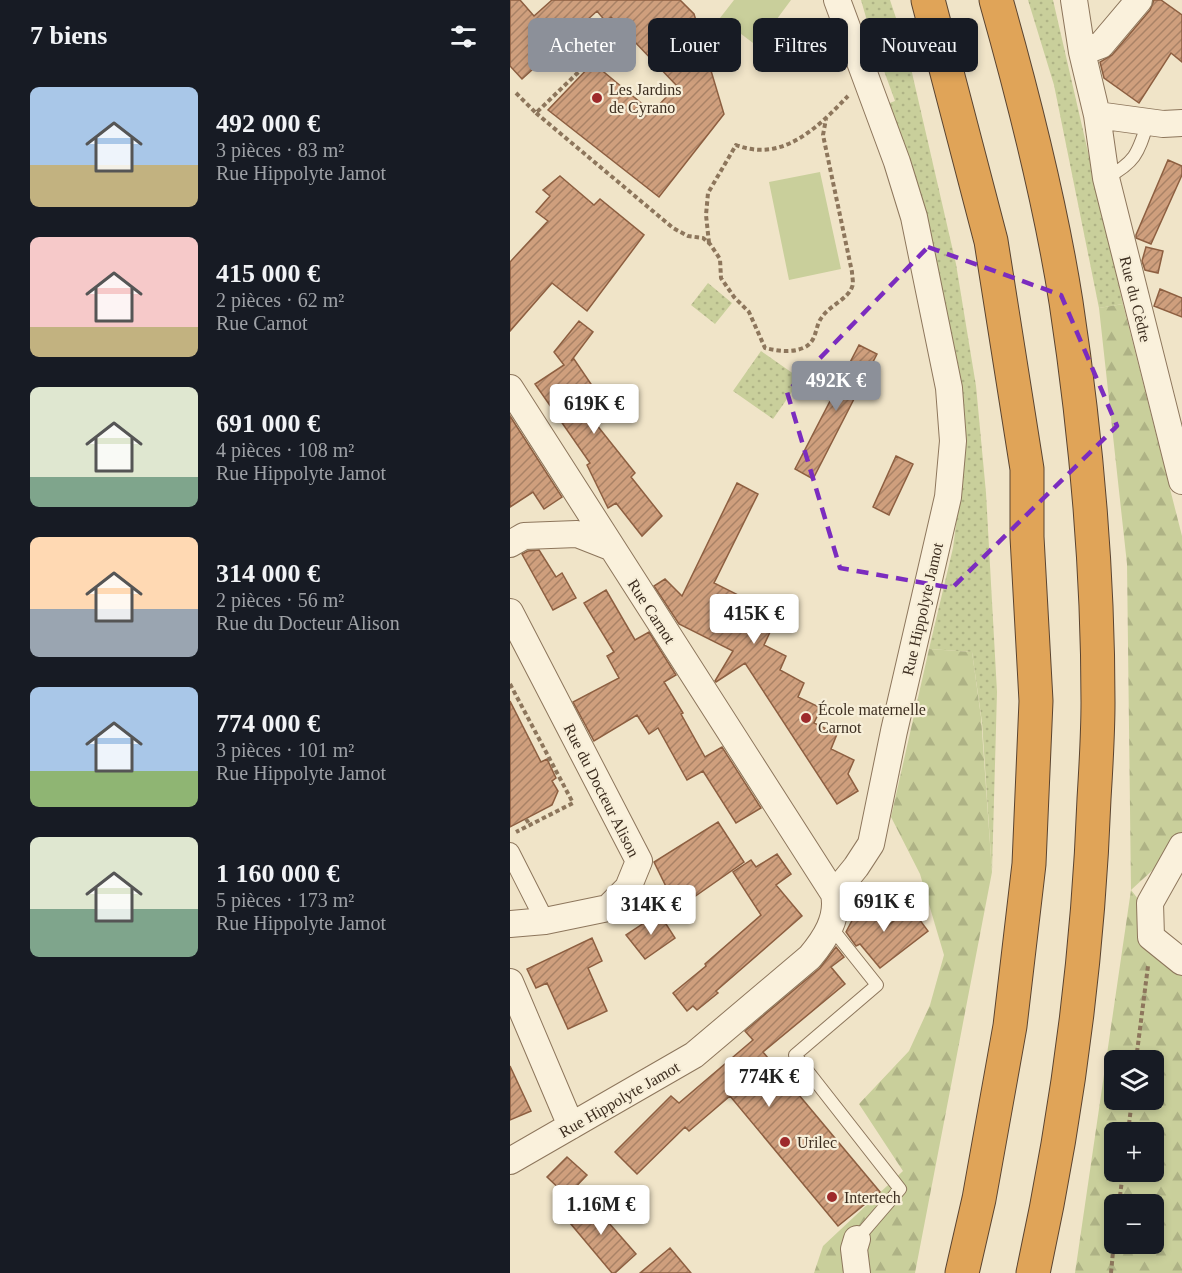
<!DOCTYPE html>
<html lang="fr">
<head>
<meta charset="utf-8">
<style>
	body { margin:0; font-family:Georgia,serif; background:#20242c; color:#f1f3f6; height:100vh; display:flex; flex-direction:column; font-size:22px; white-space:nowrap }
	* { box-sizing:border-box; margin:0 }
	p { font-size:20px; color:#9ea1a6 }
	.icon { flex:none; width:33px; height:33px; fill:none; stroke:currentColor; stroke-width:2; stroke-linecap:round; stroke-linejoin:round }
	.map { position:relative; flex:1; overflow:hidden }
	.sheet { display:flex; flex-direction:column; background:#171b24; width:510px }
	.sheet>* { flex:none }
	.hud { position:absolute; left:18px; top:18px; width:564px; height:54px; display:flex; gap:12px }
	.tools { position:absolute; left:594px; top:1050px; display:grid; gap:12px }
	.tools a { display:grid; place-items:center; width:60px; height:60px; border-radius:9px; background:#171b24; box-shadow:0 3px 9px #0003; font-size:30px }
	.price { position:absolute; translate:-50% -51px; padding:0 14px; border-radius:6px; background:#fff; color:#222; font-size:20px; line-height:39px; filter:drop-shadow(0 2px 3px #0008) }
	.price::after { content:''; position:absolute; left:50%; top:36px; width:18px; height:14px; margin-left:-9px; background:inherit; clip-path:polygon(0 0,100% 0,50% 100%) }
	.price.current { background:#8c9099; color:#fff }
	ul { padding:0; list-style:none }
	li { display:flex; align-items:center; gap:18px; height:150px; padding:0 30px }
	li span { display:grid; place-items:center; flex:none; width:168px; height:120px; border-radius:9px; color:#555 }
	li>.icon { margin-inline-start:auto }
	span .icon { width:72px; height:72px; fill:#fffc; stroke-width:1 }
	li b { font-size:26px }
	h2 { display:flex; justify-content:space-between; align-items:center; height:72px; padding:0 30px; font-size:26px }
	.tag { padding:0 21px; border-radius:9px; background:#171b24; box-shadow:0 3px 9px #0003; font-size:21px; line-height:54px }
	.tag.current { background:#8c9099; color:#fff }
	main { display:flex; flex:1; min-height:0 }
	.map>svg:first-child { display:block }
	.green { fill:url(#green-dots) }
	.forest { fill:url(#forest-firs); fill-rule:evenodd }
	.pitch { fill:#c9cf9b }
	.building { fill:url(#building-hatch); stroke:#8d5f41; stroke-width:1.5 }
	.lines { fill:none; stroke-linecap:round; stroke-linejoin:round }
	.service-casing { stroke:#8d765c; stroke-width:14 }
	.pedestrian-casing { stroke:#8d765c; stroke-width:20 }
	.minor-casing { stroke:#8d765c; stroke-width:28 }
	.motorway-casing { stroke:#5b4430; stroke-width:35 }
	.path { stroke:#8d765c; stroke-width:4; stroke-dasharray:4.5 3; stroke-linecap:butt }
	.service { stroke:#faf1dc; stroke-width:12 }
	.pedestrian { stroke:#faf1dc; stroke-width:18 }
	.minor { stroke:#faf1dc; stroke-width:26 }
	.motorway { stroke:#e0a458; stroke-width:33 }
	.marked { fill:none; stroke:#7b2cbf; stroke-width:4.5; stroke-dasharray:12 8; stroke-linejoin:round }
	.poi-dot { fill:#9e2a2b; stroke:#f7eed8; stroke-width:2 }
	.labels { text-anchor:middle; stroke-width:4.5; stroke-linejoin:round; paint-order:stroke }
	.poi-label { font-size:16px; fill:#3d2e20; stroke:#f7eed8; text-anchor:start }
	.street-label { font-size:16px; fill:#3d2e20; stroke:#f7eed8 }
</style>
</head>
<body>
<main>
<section class="sheet">
<h2>7 biens<svg class="icon" aria-label="filters" viewBox="0 0 24 24"><path d="M4 7h16M4 17h16"/><circle cx="9" cy="7" r="2"/><circle cx="15" cy="17" r="2"/></svg></h2>
<ul>
<li><span style="background:linear-gradient(#a9c7e8 65%,#c2b280 0)"><svg class="icon" aria-label="home" viewBox="0 0 24 24"><path d="M3 11l9-7 9 7M6 9v11h12V9"/></svg></span><div><b>492 000 €</b><p>3 pièces · 83 m²</p><p>Rue Hippolyte Jamot</p></div></li>
<li><span style="background:linear-gradient(#f6c9c9 75%,#c2b280 0)"><svg class="icon" aria-label="home" viewBox="0 0 24 24"><path d="M3 11l9-7 9 7M6 9v11h12V9"/></svg></span><div><b>415 000 €</b><p>2 pièces · 62 m²</p><p>Rue Carnot</p></div></li>
<li><span style="background:linear-gradient(#dfe7d0 75%,#7fa58c 0)"><svg class="icon" aria-label="home" viewBox="0 0 24 24"><path d="M3 11l9-7 9 7M6 9v11h12V9"/></svg></span><div><b>691 000 €</b><p>4 pièces · 108 m²</p><p>Rue Hippolyte Jamot</p></div></li>
<li><span style="background:linear-gradient(#ffd9b3 60%,#9aa5b1 0)"><svg class="icon" aria-label="home" viewBox="0 0 24 24"><path d="M3 11l9-7 9 7M6 9v11h12V9"/></svg></span><div><b>314 000 €</b><p>2 pièces · 56 m²</p><p>Rue du Docteur Alison</p></div></li>
<li><span style="background:linear-gradient(#a9c7e8 70%,#8fb573 0)"><svg class="icon" aria-label="home" viewBox="0 0 24 24"><path d="M3 11l9-7 9 7M6 9v11h12V9"/></svg></span><div><b>774 000 €</b><p>3 pièces · 101 m²</p><p>Rue Hippolyte Jamot</p></div></li>
<li><span style="background:linear-gradient(#dfe7d0 60%,#7fa58c 0)"><svg class="icon" aria-label="home" viewBox="0 0 24 24"><path d="M3 11l9-7 9 7M6 9v11h12V9"/></svg></span><div><b>1 160 000 €</b><p>5 pièces · 173 m²</p><p>Rue Hippolyte Jamot</p></div></li>
</ul>
</section>
<div class="map">
<svg width="672" height="1273" viewBox="0 0 672 1273">
	<defs>
		<pattern id="green-dots" width="8" height="8" patternUnits="userSpaceOnUse" patternTransform="scale(1.5)"><rect width="8" height="8" fill="#c9cf9b"/><path d="M2 2h.1M6 6h.1" fill="none" stroke="#aeb285" stroke-width="1.8" stroke-linecap="round"/></pattern>
		<pattern id="forest-firs" width="22" height="20" patternUnits="userSpaceOnUse" patternTransform="scale(1.5)"><rect width="22" height="20" fill="#c9cf9b"/><path d="M5 1l3.5 6h-7zM16 11l3.5 6h-7z" fill="#aeb285"/></pattern>
		<pattern id="building-hatch" width="6" height="6" patternUnits="userSpaceOnUse" patternTransform="scale(1.5)"><rect width="6" height="6" fill="#cf9f7d"/><path d="M-1 1l2-2M0 6l6-6M5 7l2-2" fill="none" stroke="#a98266"/></pattern>
	</defs>
	<rect width="100%" height="100%" fill="#f0e4c8"/>
	<!-- green -->
	<path class="green" d="M351,0H380L397,51L446,264L466,386L476,493L487,692L482,872L472,722L462,652L419,649L443,548L453,469L444,346L409,197L377,104L385,101L369,57L374,55L370,43L364,45Z
		M518,0H543L613,304L589,308L544,85Z
		M198,283L222,303L205,324L181,305Z
		M251,351L291,379L263,419L223,391Z"/>
	<!-- forest -->
	<path class="forest" d="M613,304L672,536V843L621,890L672,955V1273H565L621,890L617,564L589,308ZM604,1060H644V1100H604ZM604,1132H644V1172H604ZM604,1204H644V1244H604Z
		M419,649L462,652L471,717L482,872L405,1273H304L313,1246L393,1171L349,1104L399,1051L420,1005L434,955L410,874L381,817Z"/>
	<!-- pitch -->
	<path class="pitch" d="M224,0H281L247,46L210,18Z
		M310,172L331,269L279,280L259,182Z"/>
	<!-- building -->
	<path class="building" d="M0,0H10L24,16L42,0H170L184,14L214,114L149,197L38,110L83,63L142,112L167,86L101,17L96,22L87,11L12,79L0,66Z
		M644,0H651L672,15V62L661,53L629,103L594,78L590,62L602,55L640,10Z
		M658,160L672,166V175L641,244L626,238V235Z
		M50,176L84,205L90,199L134,235L77,311L42,283L0,331V262L38,221L26,212L40,196L33,190Z
		M636,247L653,251L648,273L635,270L632,261Z
		M650,289L672,298V317L644,306Z
		M69,321L83,332L61,361L64,359L83,387L70,404L125,473L121,477L152,516L132,536L106,503L98,508L77,465L80,463L25,384L54,365L44,352Z
		M349,345L367,354L303,479L285,469Z
		M0,416L52,497L34,509L23,492L0,507Z
		M386,456L403,464L379,515L363,507Z
		M227,483L248,494L204,583L268,615L254,645L276,656L270,670L294,683L288,697L311,708L304,723L327,734L321,749L344,760L338,774L348,791L327,804L235,663L206,682L205,681L223,651L169,624L144,586L155,579L172,596Z
		M29,550L46,577L52,573L66,598L43,610L12,554L18,551Z
		M96,590L125,640L139,632L166,675L154,682L173,713L171,714L195,757L212,747L251,808L226,823L193,771L177,780L148,728L139,734L127,715L84,741L63,702L109,678L97,656L104,652L74,603Z
		M0,701L31,762L37,759L46,778L42,781L48,791L42,805L0,827Z
		M208,822L234,862L167,909L144,862Z
		M267,854L281,874L266,885L292,916L206,991L208,993L187,1010L183,1006L177,1011L163,993L196,966L195,964L251,915L223,872L241,860L246,867Z
		M352,902L363,907L377,926L401,908L418,931L370,968L350,944L346,946L336,932Z
		M149,913L165,938L135,959L116,935Z
		M82,938L92,961L78,968L97,1011L58,1029L37,983L26,988L17,969Z
		M326,947L334,957L321,967L335,984L253,1052L370,1192L328,1226L220,1096L179,1131L175,1127L127,1174L105,1152L161,1096L169,1103L243,1040L235,1031L310,968Z
		M0,1066L21,1111L0,1120Z
		M57,1157L77,1175L57,1196L37,1177Z
		M77,1198L126,1254L105,1273H102L55,1217Z
		M160,1248L181,1273H130Z"/>
	<g class="lines">
		<defs>
			<path id="service" d="M596,178C626,162 628,153 638,122
				M320,926L367,985L285,1055L390,1189L347,1239"/>
			<path id="pedestrian" d="M0,852L35,921"/>
			<path id="minor" d="M564,0L572,52L587,115L596,178L672,481
				M572,52L591,45L629,0
				M587,115L653,124L672,123
				M0,388L324,894C329,918 315,939 300,957L184,1055L0,1161
				M0,544L14,536L67,534L100,547
				M0,612L129,861L118,888L98,908L35,921L0,924
				M672,846L640,903L641,937L672,962
				M324,894L346,867L361,844L384,731L438,497L443,441L439,388L404,217L387,162L327,0
				M0,982L61,1126
				M347,1239L344,1249L347,1273"/>
			<path id="motorway" d="M418,0L481,241L517,469V537L526,701L519,864L500,1026L469,1199L452,1273
				M486,0C514,99 540,200 556,302C576,434 588,568 588,702C588,734 586,767 584,799C578,958 557,1117 523,1273"/>
		</defs>
		<!-- service casing -->
		<use href="#service" class="service-casing"/>
		<!-- pedestrian casing -->
		<use href="#pedestrian" class="pedestrian-casing"/>
		<!-- minor casing -->
		<use href="#minor" class="minor-casing"/>
		<!-- motorway casing -->
		<use href="#motorway" class="motorway-casing"/>
		<!-- path -->
		<path class="path" d="M6,93L26,113L111,31
			M26,113L163,228L178,236L193,238L200,244L210,259L211,278L224,297L239,312L255,348C268,351 281,353 293,348C308,342 304,327 312,317C319,306 338,299 342,287C344,283 342,277 342,272L313,135L316,119
			M199,243L196,215L198,193L226,145C273,163 308,127 338,96
			M0,684L63,803L6,832
			M16,819L20,825
			M626,1060L638,966
			M618,1132L622,1100
			M609,1204L613,1172
			M601,1273L604,1241"/>
		<!-- service -->
		<use href="#service" class="service"/>
		<!-- pedestrian -->
		<use href="#pedestrian" class="pedestrian"/>
		<!-- minor -->
		<use href="#minor" class="minor"/>
		<!-- motorway -->
		<use href="#motorway" class="motorway"/>
	</g>
	<!-- marked area -->
	<path class="marked" d="M418,247L551,295L607,426L442,588L330,568L277,392Z"/>
	<!-- markers -->
	<g class="poi-dot">
		<circle cx="87" cy="98" r="6"/>
		<circle cx="296" cy="718" r="6"/>
		<circle cx="275" cy="1142" r="6"/>
		<circle cx="322" cy="1197" r="6"/>
	</g>
	<g class="labels">
		<!-- poi labels -->
		<g class="poi-label">
			<text x="99" y="95">Les Jardins<tspan x="99" dy="18">de Cyrano</tspan></text>
			<text x="308" y="715">École maternelle<tspan x="308" dy="18">Carnot</tspan></text>
			<text x="287" y="1148">Urilec</text>
			<text x="334" y="1203">Intertech</text>
		</g>
		<!-- street labels -->
		<g class="street-label">
			<text transform="translate(626 299) rotate(76)" y="6">Rue du Cèdre</text>
			<text transform="translate(412 609) rotate(-77)" y="6">Rue Hippolyte Jamot</text>
			<text transform="translate(142 611) rotate(57)" y="6">Rue Carnot</text>
			<text transform="translate(92 790) rotate(63)" y="6">Rue du Docteur Alison</text>
			<text transform="translate(109 1099) rotate(-30)" y="6">Rue Hippolyte Jamot</text>
		</g>
	</g>
</svg>
<div class="tools">
<a><svg class="icon" aria-label="layers" viewBox="0 0 24 24"><path d="M12 4l9 5-9 5-9-5zM3 14l9 5 9-5"/></svg></a>
<a>+</a>
<a>−</a>
</div>
<b class="price current" style="left:326px;top:412px">492K €</b>
<b class="price" style="left:84px;top:435px">619K €</b>
<b class="price" style="left:244px;top:645px">415K €</b>
<b class="price" style="left:374px;top:933px">691K €</b>
<b class="price" style="left:141px;top:936px">314K €</b>
<b class="price" style="left:259px;top:1108px">774K €</b>
<b class="price" style="left:91px;top:1236px">1.16M €</b>
<div class="hud">
<a class="tag current">Acheter</a>
<a class="tag">Louer</a>
<a class="tag">Filtres</a>
<a class="tag">Nouveau</a>
</div>
</div>
</main>
</body>
</html>
